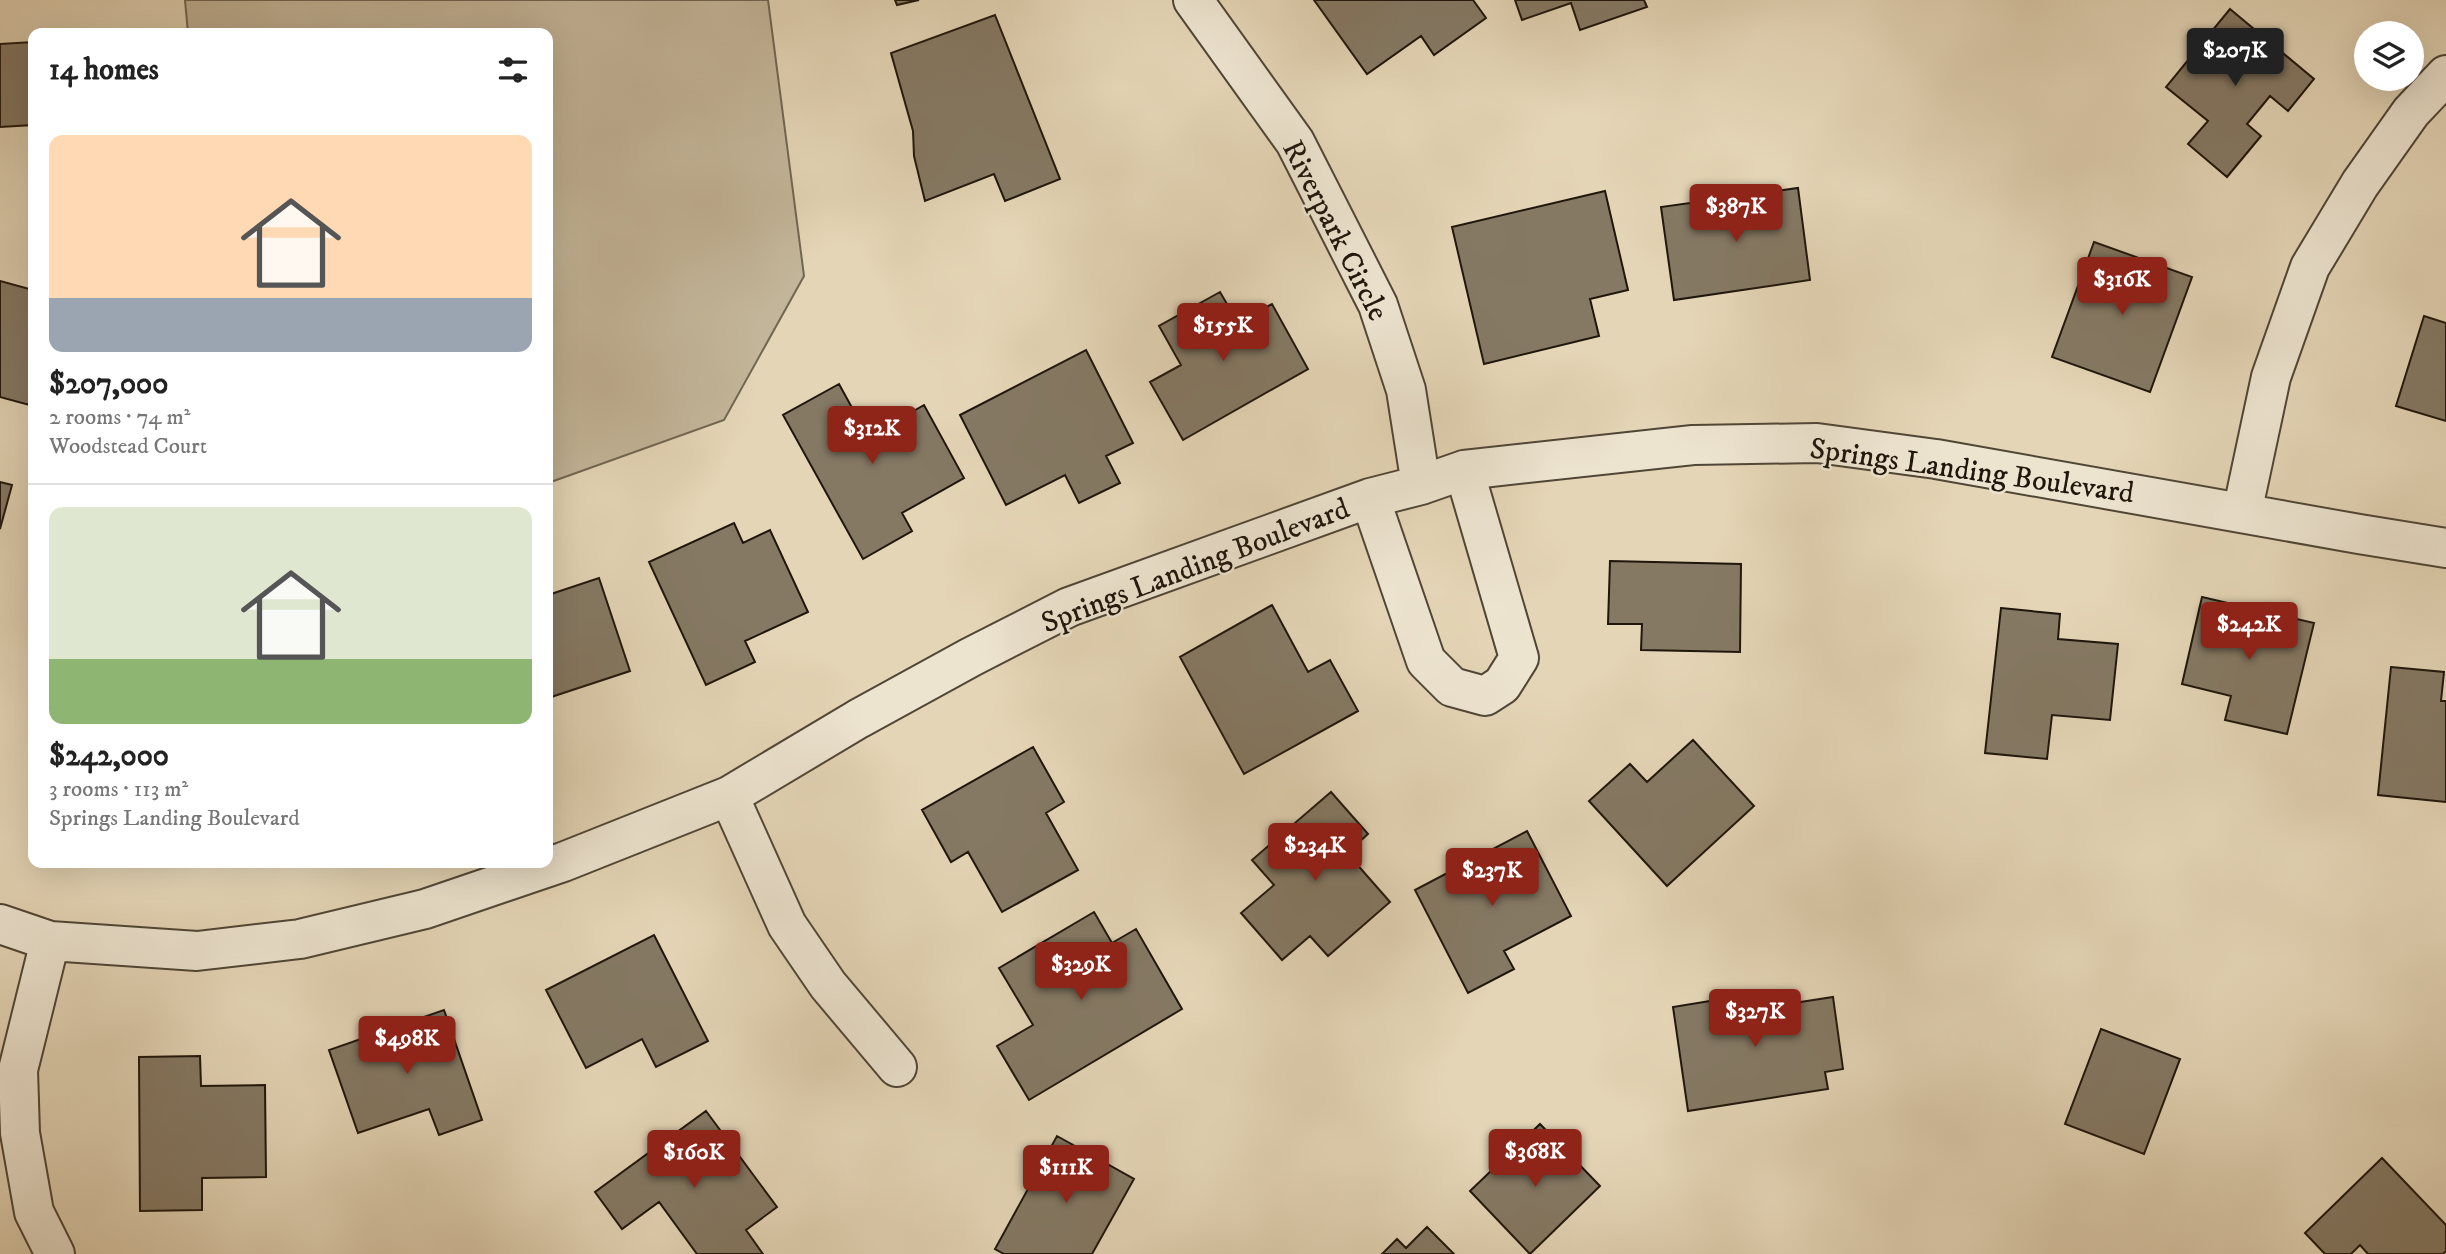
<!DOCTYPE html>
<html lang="en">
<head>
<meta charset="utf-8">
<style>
	body { margin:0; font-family:"IM FELL DW Pica",serif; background:#f2f2f2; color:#222; height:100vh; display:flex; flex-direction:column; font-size:26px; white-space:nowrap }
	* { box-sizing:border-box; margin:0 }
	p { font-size:23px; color:#767676 }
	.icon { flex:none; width:38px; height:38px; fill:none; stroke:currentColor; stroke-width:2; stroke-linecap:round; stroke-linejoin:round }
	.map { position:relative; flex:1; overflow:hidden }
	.drawer { position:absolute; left:28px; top:28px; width:525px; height:840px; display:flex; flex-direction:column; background:#fff; border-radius:14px; box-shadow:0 7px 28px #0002 }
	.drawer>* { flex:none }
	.buttons { position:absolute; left:2354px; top:21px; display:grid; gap:14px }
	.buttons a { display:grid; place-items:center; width:70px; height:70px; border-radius:50%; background:#fff; box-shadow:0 7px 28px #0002; font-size:35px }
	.price { position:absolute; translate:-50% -60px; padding:0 16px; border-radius:7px; background:#8f2418; color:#fff; font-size:23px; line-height:46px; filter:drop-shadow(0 2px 4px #0008) }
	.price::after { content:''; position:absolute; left:50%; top:42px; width:21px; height:16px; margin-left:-10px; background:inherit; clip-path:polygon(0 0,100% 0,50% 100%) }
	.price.active { background:#222; color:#fff }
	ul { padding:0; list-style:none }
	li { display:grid; align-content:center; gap:14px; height:371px; padding:0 21px }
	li+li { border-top:2px solid #e0e0e0 }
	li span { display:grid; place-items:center; height:217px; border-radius:14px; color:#555 }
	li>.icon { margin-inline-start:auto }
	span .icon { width:126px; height:126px; fill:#fffc; stroke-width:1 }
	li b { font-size:30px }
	h2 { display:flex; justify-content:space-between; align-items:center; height:84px; padding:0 21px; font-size:30px }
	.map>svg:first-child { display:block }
	.green { fill:#c3b599; stroke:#716652; stroke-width:2 }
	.building { fill:#857964; stroke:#1f160c; stroke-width:2 }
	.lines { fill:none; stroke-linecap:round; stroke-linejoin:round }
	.minor-casing { stroke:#504636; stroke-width:42 }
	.minor { stroke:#ede4d0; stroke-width:38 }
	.labels { text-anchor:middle; stroke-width:5; stroke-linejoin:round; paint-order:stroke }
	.street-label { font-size:30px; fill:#1f160c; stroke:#ede4d0 }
</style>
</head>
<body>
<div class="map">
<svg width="2446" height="1254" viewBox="0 0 2446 1254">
	<rect width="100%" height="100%" fill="#e4d5b6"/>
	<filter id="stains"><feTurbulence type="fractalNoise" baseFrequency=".00286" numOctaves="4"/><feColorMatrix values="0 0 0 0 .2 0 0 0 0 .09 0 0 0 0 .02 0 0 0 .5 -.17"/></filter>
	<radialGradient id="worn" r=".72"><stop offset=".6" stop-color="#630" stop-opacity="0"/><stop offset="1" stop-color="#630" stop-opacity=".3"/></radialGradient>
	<!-- green -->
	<path class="green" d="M185,0H768L804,276L724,420L548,483V33H188Z"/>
	<!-- building -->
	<path class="building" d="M895,0H919L897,5Z
		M1314,0H1473L1486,18L1434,55L1421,36L1367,74Z
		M1515,0H1644L1647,7L1580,30L1571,3L1522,20Z
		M2230,9L2314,79L2288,111L2270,96L2247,124L2261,136L2227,177L2188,144L2208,121L2166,87Z
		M995,15L1060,179L1005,201L994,174L925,201L914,156L913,131L891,53Z
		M33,42V125L0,127V44Z
		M1798,188L1810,280L1674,300L1661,207Z
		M1605,191L1628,290L1590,299L1599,336L1484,364L1452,227Z
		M2094,242L2192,277L2150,392L2052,357Z
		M0,281L33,290V406L0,397Z
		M1220,292L1238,323L1272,304L1308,369L1183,440L1150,382L1181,365L1159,326Z
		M2424,316L2446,323V421L2396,406Z
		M1086,350L1133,443L1106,456L1120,483L1079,503L1065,475L1006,505L960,415Z
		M839,384L868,437L924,405L964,478L902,513L912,531L863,559L783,415Z
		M0,482L12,485L0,529Z
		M734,523L743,543L770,530L808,612L745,641L755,662L706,685L649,562Z
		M1610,561L1741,564L1740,652L1641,650L1642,624H1608Z
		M599,578L630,671L548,698V595Z
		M2202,597L2314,623L2287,734L2225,720L2231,696L2182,684Z
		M1272,605L1308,672L1330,660L1358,711L1244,774L1180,657Z
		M2001,608L2060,614L2058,639L2118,644L2110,720L2052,715L2047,759L1985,753Z
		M2391,667L2444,672L2441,701H2446V802L2378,795Z
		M1693,740L1754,806L1667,886L1589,801L1630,764L1647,782Z
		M1033,747L1064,802L1046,813L1078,870L1002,912L968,852L951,862L922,810Z
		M1331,792L1368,834L1347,853L1390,902L1328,956L1310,936L1282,960L1241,913L1274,885L1252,860Z
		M1527,831L1571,916L1504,951L1514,969L1468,993L1415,890Z
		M1094,912L1112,943L1136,929L1182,1009L1029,1100L997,1046L1033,1025L999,968Z
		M654,935L708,1041L656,1067L642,1039L586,1068L546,990Z
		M1759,993L1762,1008L1833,997L1843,1069L1825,1072L1828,1089L1688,1111L1673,1007Z
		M444,1010L482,1120L439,1135L429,1109L358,1133L329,1050Z
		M2101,1029L2180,1059L2144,1154L2065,1124Z
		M200,1056L201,1086L265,1085L266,1177L202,1178V1210L140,1211L139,1057Z
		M706,1111L777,1207L746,1230L763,1254H697L659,1202L622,1229L595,1192Z
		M1540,1124L1600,1186L1530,1254L1470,1191Z
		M1057,1136L1134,1179L1092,1254H1004L995,1249Z
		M2382,1158L2446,1225V1251L2443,1254H2368L2360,1245L2351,1254H2325L2305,1233Z
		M1427,1227L1454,1254H1382L1397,1239L1406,1248Z"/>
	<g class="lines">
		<defs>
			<path id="minor" d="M1193,0L1295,142L1378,305L1406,390L1421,485
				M1370,498L1426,661L1452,687L1485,696L1502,685L1519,658L1464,470
				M2242,513L2271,377L2310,267L2360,184L2411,112L2446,75
				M729,796L787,925L828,985L897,1067
				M0,924L50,941L197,951L300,939L425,909L563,862L729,796L858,719L971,657L1069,607L1370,498L1421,485L1464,470L1693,445L1817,443L1936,459L2359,534L2446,548
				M50,941L18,1070L20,1133L34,1212L55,1254"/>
		</defs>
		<!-- minor casing -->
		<use href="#minor" class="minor-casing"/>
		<!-- minor -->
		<use href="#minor" class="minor"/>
	</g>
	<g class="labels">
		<!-- street labels -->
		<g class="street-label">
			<text transform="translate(1336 230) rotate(63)" y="10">Riverpark Circle</text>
			<text transform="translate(1972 470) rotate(8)" y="10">Springs Landing Boulevard</text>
			<text transform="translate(1195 565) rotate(-21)" y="10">Springs Landing Boulevard</text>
		</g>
	</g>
	<rect width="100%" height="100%" filter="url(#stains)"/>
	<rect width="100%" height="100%" fill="url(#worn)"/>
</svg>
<div class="buttons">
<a><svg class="icon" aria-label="layers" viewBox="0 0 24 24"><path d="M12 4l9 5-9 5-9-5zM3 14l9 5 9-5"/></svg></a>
</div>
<b class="price active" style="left:2235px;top:88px">$207K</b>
<b class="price" style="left:1736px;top:244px">$387K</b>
<b class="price" style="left:2122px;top:317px">$316K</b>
<b class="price" style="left:1223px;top:363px">$155K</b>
<b class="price" style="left:872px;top:466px">$312K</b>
<b class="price" style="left:2249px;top:662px">$242K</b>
<b class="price" style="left:1315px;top:883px">$234K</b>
<b class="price" style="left:1492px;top:908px">$237K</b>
<b class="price" style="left:1081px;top:1002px">$329K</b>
<b class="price" style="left:1755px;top:1049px">$327K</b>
<b class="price" style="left:407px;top:1076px">$498K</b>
<b class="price" style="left:1535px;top:1189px">$368K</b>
<b class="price" style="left:694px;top:1190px">$160K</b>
<b class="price" style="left:1066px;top:1205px">$111K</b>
<section class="drawer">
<h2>14 homes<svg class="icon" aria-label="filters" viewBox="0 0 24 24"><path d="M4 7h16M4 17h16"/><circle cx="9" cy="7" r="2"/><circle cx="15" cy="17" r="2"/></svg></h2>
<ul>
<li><span style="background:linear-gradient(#ffd9b3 75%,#9aa5b1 0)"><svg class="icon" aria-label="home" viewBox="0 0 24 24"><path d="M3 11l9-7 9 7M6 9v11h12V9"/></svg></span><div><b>$207,000</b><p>2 rooms · 74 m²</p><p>Woodstead Court</p></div></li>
<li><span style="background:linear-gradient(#dfe7d0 70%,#8fb573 0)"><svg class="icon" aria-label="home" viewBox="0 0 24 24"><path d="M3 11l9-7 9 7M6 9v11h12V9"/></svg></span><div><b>$242,000</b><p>3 rooms · 113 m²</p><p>Springs Landing Boulevard</p></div></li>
</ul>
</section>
</div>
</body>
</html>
